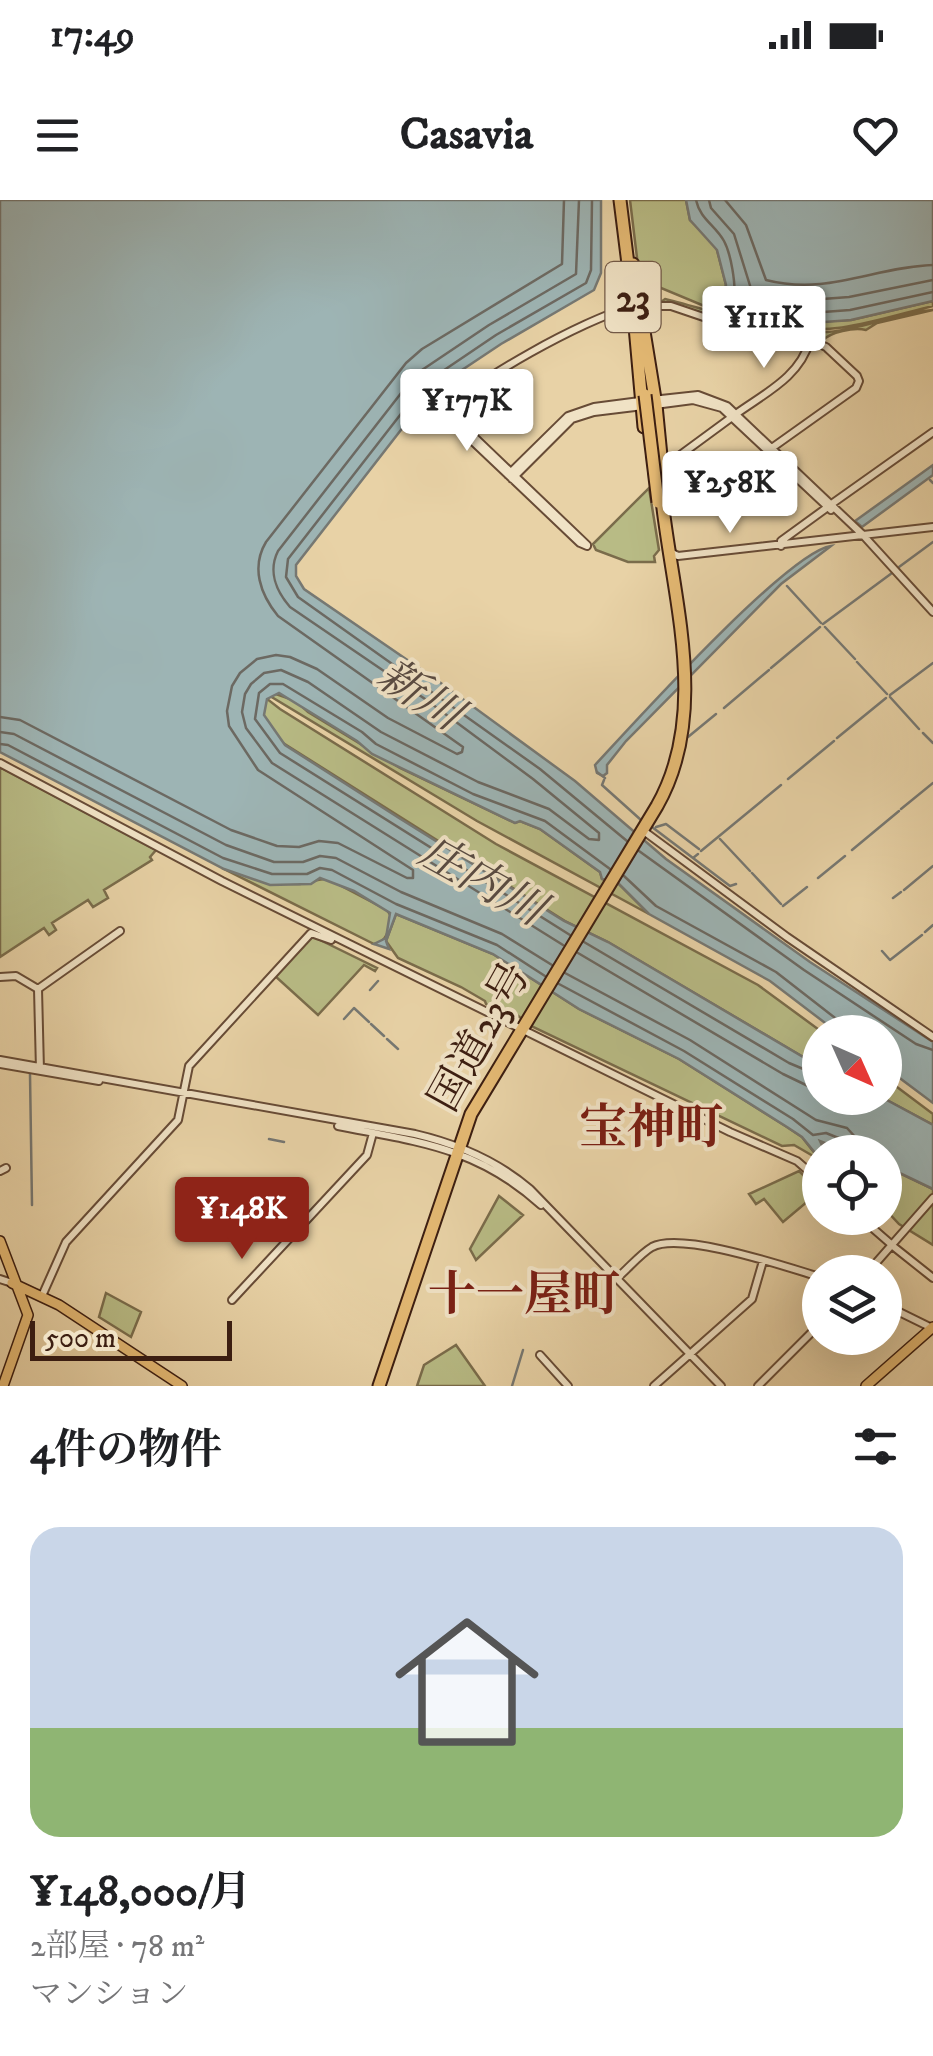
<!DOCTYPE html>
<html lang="ja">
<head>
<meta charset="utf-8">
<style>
	body { margin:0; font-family:"IM FELL DW Pica","Noto Serif JP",serif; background:#f2f2f2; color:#202124; height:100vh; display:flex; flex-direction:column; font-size:38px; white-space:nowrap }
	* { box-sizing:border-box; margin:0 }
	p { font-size:32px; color:#757577 }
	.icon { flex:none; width:55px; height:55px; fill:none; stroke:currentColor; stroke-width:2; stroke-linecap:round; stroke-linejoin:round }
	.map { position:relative; height:1186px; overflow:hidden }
	.panel { display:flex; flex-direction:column; background:#fff; flex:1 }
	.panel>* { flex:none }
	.needle { width:65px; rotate:135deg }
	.controls { position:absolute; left:802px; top:815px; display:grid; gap:20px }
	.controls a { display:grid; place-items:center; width:100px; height:100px; border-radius:50%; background:#fff; box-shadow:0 10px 40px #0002; font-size:50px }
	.scale { position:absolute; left:30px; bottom:25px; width:202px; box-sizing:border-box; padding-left:10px; border:5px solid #3c1e11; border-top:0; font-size:28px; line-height:35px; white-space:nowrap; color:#3c1e11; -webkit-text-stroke:8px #f0e2c5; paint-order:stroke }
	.price { position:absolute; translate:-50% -85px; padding:0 22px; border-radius:10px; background:#fff; color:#222; font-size:32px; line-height:65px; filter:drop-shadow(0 2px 5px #0008) }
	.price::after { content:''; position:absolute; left:50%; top:60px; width:30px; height:22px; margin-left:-15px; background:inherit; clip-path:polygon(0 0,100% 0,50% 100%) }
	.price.active { background:#8f2418; color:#fff }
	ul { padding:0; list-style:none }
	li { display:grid; align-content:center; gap:20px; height:530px; padding:0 30px }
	li span { display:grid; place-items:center; height:310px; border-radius:30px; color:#555 }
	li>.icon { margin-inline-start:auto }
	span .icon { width:180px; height:180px; fill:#fffc; stroke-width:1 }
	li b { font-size:42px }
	h2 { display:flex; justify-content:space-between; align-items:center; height:120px; padding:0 30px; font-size:42px }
	.status { display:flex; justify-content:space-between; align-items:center; height:70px; padding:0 50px; background:#fff; direction:ltr }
	.status svg { height:28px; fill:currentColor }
	header { display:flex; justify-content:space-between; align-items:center; height:130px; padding:0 30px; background:#fff; font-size:45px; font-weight:700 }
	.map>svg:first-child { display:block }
	.green { fill:#b8bb85; stroke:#7a6c4b; stroke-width:2.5 }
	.water { fill:#9db4b4; stroke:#767873; stroke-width:2.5 }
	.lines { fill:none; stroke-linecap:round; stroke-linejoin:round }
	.shore { stroke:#6c6962; stroke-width:2.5 }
	.stream { stroke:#767873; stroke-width:2.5 }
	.minor-casing { stroke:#674b36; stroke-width:10 }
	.major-casing { stroke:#3c1e11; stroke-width:12 }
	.highway-casing { stroke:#3c1e11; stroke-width:15 }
	.minor { stroke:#f0e2c5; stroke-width:6 }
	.major { stroke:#e4b973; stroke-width:9 }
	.highway { stroke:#e4b973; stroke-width:11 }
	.highway-bridge-casing { stroke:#3c1e11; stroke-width:15; stroke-linecap:butt }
	.highway-bridge { stroke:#e4b973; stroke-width:11 }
	.labels { text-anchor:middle; stroke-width:8; stroke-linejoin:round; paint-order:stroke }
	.shield { fill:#f0e2c5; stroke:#725947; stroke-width:2.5 }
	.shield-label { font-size:40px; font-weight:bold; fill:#3c1e11 }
	.street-label { font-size:42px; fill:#3c1e11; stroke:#f0e2c5 }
	.water-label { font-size:45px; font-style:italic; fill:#594b42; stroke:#f0e2c5 }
	.quarter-label { font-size:48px; font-weight:bold; fill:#7a1f14; stroke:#f0e2c5 }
</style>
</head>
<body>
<div class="status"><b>17:49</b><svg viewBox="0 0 49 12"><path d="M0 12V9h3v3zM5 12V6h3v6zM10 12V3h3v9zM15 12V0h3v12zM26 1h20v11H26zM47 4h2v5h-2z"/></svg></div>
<header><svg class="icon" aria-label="menu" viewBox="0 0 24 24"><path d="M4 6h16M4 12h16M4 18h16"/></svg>Casavia<svg class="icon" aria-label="heart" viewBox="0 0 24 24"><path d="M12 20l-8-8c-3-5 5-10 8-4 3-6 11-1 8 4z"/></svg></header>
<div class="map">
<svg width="933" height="1186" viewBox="0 0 933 1186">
	<rect width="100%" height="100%" fill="#e8d2a6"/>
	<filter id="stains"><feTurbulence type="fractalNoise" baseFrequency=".002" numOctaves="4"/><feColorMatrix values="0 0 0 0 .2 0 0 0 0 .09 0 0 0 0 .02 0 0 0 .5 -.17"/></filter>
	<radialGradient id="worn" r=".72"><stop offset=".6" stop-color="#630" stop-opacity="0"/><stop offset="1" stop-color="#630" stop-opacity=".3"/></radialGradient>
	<!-- green -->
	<path class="green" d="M630,0H686L690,20L714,43L717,50L726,85L721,113L649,83L638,66Z
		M665,99C718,112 772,134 827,132C862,130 899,112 933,110L877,123L866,130C854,127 830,132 822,141L729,122L661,102Z
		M933,101V106C893,115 823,141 786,123L851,120Z
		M649,288L659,350L654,356L655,362H628L596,350L593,344Z
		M0,291L280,509L496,644L758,785L822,832L820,867L608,742L565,721L234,512Z
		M273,493L296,501L308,512L400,568L515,623L520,621L540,629L600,672L602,679L618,683L649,714L477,621L270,496Z
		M0,567L156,650L150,657L152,660L104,690L108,698L93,707L88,700L52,723L56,730L49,735L44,728L0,757Z
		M227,668C252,677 270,684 297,684C308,684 316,678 328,679L387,710L391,716C389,728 388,742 374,744L224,669Z
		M396,714L493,754L579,809L679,859L787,927L802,937L820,960L794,945L782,946L531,826L517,815L509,816L486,804L485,801L461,787L398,758L386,741Z
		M312,736L377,768L375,771L364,765L318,815L275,776Z
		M885,878L933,914V925L883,898Z
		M885,966L933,989V1045L899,1024L885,1009Z
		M799,971L820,991L783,1022L764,999L756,1004L749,994Z
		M499,996L523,1015L476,1060L470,1049Z
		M106,1093L141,1112L131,1137L99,1117Z
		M456,1145L485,1186H417L424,1165Z"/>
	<!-- water -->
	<path class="water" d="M0,0H601V73L594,90L501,144L432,190L296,365V376L304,389L438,481L575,581L666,659L810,762L933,842V903L885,867V832H837L770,781L649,714L618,683L602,679L600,672L540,629L520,621L515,623L372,554L357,541L279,493L267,499L264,515L285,545L399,618L564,721L608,742L820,867V898H883L933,925V989L885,966V952H848L820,941L825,952H820V959L802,937L787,927L679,859L579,809L493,754L396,714L386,741L389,749L374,744L386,738L390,713L354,691L320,678L311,684L270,685L224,669L0,552Z
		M686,0H933V101L851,120L798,124L725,109L721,102L726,85L717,50L690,20Z
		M933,265V275L862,327L855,321Z
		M831,346L781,384L626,541L607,565V573L603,576L597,573L595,565C633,524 788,352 831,346Z"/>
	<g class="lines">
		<!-- shore -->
		<path class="shore" d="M592,0L591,70L586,83L496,135L425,183L288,359L286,377L298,397L540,569L627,641
			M696,0C700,19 715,25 724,41C731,54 736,84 734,98L738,102L797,114L850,110L933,92
			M709,0L711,8L734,34L752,92L796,101L849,97L933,80
			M725,0L746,25L766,80C828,96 874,67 933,65
			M0,517L20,520L231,630L277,646L299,647L319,641L338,643L407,678H413V670L258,570L229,526L227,511L232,486L240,473L257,459L276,455L290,457L317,469L388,518L457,554L462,552L463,547L278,416C260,394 251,367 266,342L406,163L422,149L562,64L564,0
			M0,532L14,534L226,645L274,662H303L320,656L336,658L401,692L502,734L552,765
			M0,544L8,545L223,658L272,674H307L320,668L332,670L396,704L497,745L545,776
			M639,651L804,770L916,844L933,850
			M624,676L656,706L776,772L839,821L842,832
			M570,735L280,553L255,519L259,493L270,484H283L362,532L376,544L473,594L545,621L610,669
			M584,742L789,863L820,876
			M563,745L272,563L246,528L242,512L245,494L251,484L264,473L281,470L308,482L381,532L478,582L549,609L589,639L599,640V633L533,579L425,499L290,407C276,391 268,371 278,351L416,174L489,125L576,74L579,0
			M578,753L783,874L808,886L820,888
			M565,773L690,840L816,920L847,928L857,939L860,952
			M559,784L684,851L793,919L813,935L826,933L841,939L847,952"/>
		<!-- stream -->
		<path class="stream" d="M930,280L933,283
			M899,367L933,342
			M787,386L821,423
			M823,424L892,373
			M825,427L855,459
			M857,462L887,494
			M771,468L820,427
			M890,495L933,463
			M890,497L919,529
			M724,508L769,470
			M923,533L933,543
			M688,537L716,514
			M837,538L886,498
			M597,572L605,578
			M788,579L834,541
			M604,580L602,585L641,620
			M901,609L933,583
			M652,627L693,658L698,654
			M656,627L666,624L699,649
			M720,639L750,671
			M852,650L899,611
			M701,651L781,585
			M693,658L730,686L736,684
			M752,673L781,704
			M818,678L845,656
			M904,690L933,666
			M893,698L901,692
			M783,706L807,687
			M925,732L933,725
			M882,751L890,760L922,735
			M370,790L378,781
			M344,819L354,808L369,822
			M371,824L384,836
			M387,839L398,849
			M30,874L32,1005
			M269,939L284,942
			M512,1186L523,1150"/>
		<defs>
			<path id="minor" d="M644,106H671L727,125L815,142L826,147L857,176L859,181L856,188L769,250
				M652,200L698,195L727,206L863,335L933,412
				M655,205L693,200L722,208L831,310
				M447,211L587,345
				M736,214C765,193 800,177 810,140
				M664,267L732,217
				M508,275L568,216L594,207L640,201
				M512,279L572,219L594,212L643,206
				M833,303L933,232
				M587,346L580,343L444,214C471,181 586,119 628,108
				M781,346V341L825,309
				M672,353L678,356L933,327
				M0,563L222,681L730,932L797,961L820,981
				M641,629L787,737L933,837
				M0,777L16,776L38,789
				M38,789L120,731
				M38,789L40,870
				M0,860L415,934C458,944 496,960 530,989L721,1186
				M0,864L99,881
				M338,926C418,942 477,947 541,1005
				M0,971L6,968
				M861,1018L892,1045
				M894,1047L933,1078
				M868,1072L933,998
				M617,1078C628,1069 640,1054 652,1047C681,1031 786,1067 820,1077
				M0,1079L12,1083
				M42,1096L66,1042L178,920L189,866L311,733L331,740
				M232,1100L367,955L373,933
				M885,1105L932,1128
				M540,1155L568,1186
				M654,1186L752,1099L763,1061
				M758,1186L820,1124"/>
			<path id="major" d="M0,1041L28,1115L3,1186
				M12,1083L59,1105L182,1186
				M866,1186L933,1127"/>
			<path id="highway" d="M620,0L629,72
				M633,64L656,205L666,307
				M632,93L644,227
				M379,1186L471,914L657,606C710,513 673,400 662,300"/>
		</defs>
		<!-- minor casing -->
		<use href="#minor" class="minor-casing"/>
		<!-- major casing -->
		<use href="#major" class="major-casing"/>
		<!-- highway casing -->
		<use href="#highway" class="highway-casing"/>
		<!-- minor -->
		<use href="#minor" class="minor"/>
		<!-- major -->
		<use href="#major" class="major"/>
		<!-- highway -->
		<use href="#highway" class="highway"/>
		<defs>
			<path id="highway-bridge" d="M645,195L658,302"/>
		</defs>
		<!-- highway-bridge casing -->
		<use href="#highway-bridge" class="highway-bridge-casing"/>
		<!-- highway-bridge -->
		<use href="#highway-bridge" class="highway-bridge"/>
	</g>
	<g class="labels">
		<!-- shield labels -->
		<rect class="shield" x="605.5" y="62" width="55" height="70" rx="8"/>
		<g class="shield-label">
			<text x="633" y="111">23</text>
		</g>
		<!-- street labels -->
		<g class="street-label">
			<text transform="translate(478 836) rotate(-61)" y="15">国道23号</text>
		</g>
		<!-- water labels -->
		<g class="water-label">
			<text transform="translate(421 493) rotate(33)" y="16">新川</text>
			<text transform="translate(483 679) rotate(29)" y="16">庄内川</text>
		</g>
		<!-- quarter labels -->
		<g class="quarter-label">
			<text x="651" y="943">宝神町</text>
			<text x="524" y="1110">十一屋町</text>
		</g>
	</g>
	<rect width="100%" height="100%" filter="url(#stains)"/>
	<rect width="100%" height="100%" fill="url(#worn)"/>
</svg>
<div class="controls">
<a><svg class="needle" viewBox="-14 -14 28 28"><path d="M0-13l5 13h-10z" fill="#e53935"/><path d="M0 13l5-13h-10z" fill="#757577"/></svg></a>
<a><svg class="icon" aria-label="locate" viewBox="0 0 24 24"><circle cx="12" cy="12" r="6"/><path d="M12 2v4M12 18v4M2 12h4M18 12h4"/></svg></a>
<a><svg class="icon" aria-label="layers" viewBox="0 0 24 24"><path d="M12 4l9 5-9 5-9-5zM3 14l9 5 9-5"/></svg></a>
</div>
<div class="scale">500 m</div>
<b class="price" style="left:764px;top:171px">¥111K</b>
<b class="price" style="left:467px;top:254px">¥177K</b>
<b class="price" style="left:730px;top:336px">¥258K</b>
<b class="price active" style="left:242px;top:1062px">¥148K</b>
</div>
<section class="panel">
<h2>4件の物件<svg class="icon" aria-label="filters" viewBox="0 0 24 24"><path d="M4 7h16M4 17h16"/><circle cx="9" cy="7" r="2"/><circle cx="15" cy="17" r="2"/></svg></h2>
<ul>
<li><span style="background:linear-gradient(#c9d6e8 65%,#8fb573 0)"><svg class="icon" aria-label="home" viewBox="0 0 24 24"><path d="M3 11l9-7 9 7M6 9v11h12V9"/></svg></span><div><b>¥148,000/月</b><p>2部屋 · 78 m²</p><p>マンション</p></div></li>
</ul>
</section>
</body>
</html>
